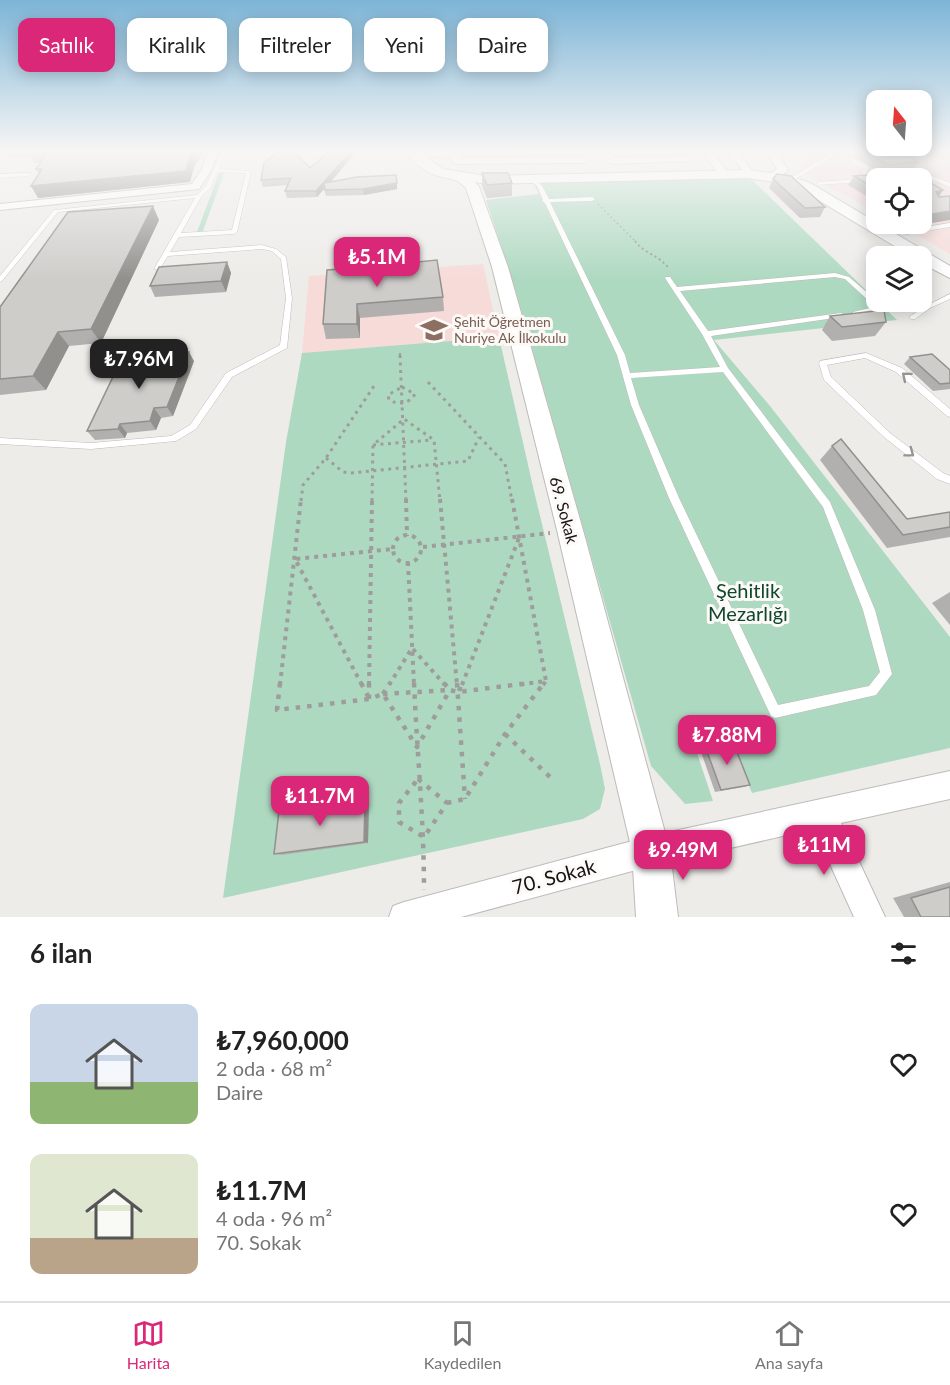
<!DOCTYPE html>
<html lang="tr">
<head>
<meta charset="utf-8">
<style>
	body { margin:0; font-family:Lato,sans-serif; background:#f6f6f6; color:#222; height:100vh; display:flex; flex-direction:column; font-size:22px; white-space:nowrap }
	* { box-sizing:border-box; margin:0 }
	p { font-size:20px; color:#767676 }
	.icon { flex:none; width:33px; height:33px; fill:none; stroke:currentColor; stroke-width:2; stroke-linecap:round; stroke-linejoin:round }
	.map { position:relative; height:917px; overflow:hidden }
	.side { display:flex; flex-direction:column; background:#fff; flex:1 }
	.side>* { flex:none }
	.banner { position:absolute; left:18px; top:18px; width:600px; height:54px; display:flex; gap:12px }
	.needle { width:39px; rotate:343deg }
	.fabs { position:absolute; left:866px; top:90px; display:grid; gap:12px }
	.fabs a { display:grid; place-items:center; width:66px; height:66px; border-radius:12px; background:#fff; box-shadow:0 3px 15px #0003; font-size:30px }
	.price { position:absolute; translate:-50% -51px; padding:0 14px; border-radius:12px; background:#db2777; color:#fff; font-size:20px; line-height:39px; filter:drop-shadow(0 2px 3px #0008) }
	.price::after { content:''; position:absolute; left:50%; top:36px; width:18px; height:14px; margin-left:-9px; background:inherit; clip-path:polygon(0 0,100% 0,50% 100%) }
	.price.selected { background:#222; color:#fff }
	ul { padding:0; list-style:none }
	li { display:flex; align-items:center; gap:18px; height:150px; padding:0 30px }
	li span { display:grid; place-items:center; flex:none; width:168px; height:120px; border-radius:12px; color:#555 }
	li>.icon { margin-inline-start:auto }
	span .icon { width:72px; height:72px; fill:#fffc; stroke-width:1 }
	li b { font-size:26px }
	h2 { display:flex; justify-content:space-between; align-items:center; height:72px; padding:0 30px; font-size:26px }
	.tag { padding:0 21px; border-radius:12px; background:#fff; box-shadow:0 3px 15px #0003; font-size:21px; line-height:54px }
	.tag.selected { background:#db2777; color:#fff }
	.tabs { display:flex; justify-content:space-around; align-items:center; height:84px; border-top:2px solid #e0e0e0; background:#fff; font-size:16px; color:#767676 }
	.tabs a { display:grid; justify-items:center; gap:3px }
	.tabs .selected { color:#db2777 }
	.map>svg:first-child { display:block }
	.education { fill:#f6dbd9 }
	.green { fill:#aed9c1 }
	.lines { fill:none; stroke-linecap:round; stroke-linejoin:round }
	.lane-casing { stroke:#bdbbb8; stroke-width:1 }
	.street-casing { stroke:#bdbbb8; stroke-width:2 }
	.secondary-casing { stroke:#bdbbb8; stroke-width:2 }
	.path-far4 { stroke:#9e9d9b; stroke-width:1.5; stroke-dasharray:1.5 3; stroke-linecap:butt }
	.path-far3 { stroke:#9e9d9b; stroke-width:2; stroke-dasharray:2 3; stroke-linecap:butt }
	.path-far2 { stroke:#9e9d9b; stroke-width:3; stroke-dasharray:3 4.5; stroke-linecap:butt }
	.path-far1 { stroke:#9e9d9b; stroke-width:4; stroke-dasharray:4 5; stroke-linecap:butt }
	.path { stroke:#9e9d9b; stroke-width:4.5; stroke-dasharray:4.5 7; stroke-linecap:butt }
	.lane { fill:#fff; fill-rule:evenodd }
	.street { fill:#fff; fill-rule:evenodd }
	.secondary { fill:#fff; fill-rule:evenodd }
	.wall { fill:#b2b0ae }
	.shaded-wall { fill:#91908d }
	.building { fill:#cfcdca; stroke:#91908d; stroke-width:1.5 }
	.oneway { stroke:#959594 }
	.labels { text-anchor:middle; stroke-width:6; stroke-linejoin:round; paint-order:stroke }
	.far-education-label { font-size:14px; fill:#785e54; stroke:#fcf9f6; text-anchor:start }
	.street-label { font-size:16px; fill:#131312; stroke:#fcf9f6 }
	.near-park-label { font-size:20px; fill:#0c472e; stroke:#fcf9f6 }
	.near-street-label { font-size:20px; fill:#131312; stroke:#fcf9f6 }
</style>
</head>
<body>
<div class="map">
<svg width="950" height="917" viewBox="0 0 950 917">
	<rect width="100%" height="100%" fill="#eeece9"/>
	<!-- education -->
	<path class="education" d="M812,151H950V254L898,224H921V178H876V212L798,170L805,165L799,163Z
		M483,264L499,337L302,353L309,276Z"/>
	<!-- green -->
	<path class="green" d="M219,173H224L203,231L197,232Z
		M749,177L897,320L714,340L770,406L950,637V748L752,793L730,740L695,747L713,801L685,804L651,766L514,285L486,200L539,194L533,183Z
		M499,337L534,491L600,764L605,789L600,809L583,819L223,898L286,442L302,353Z"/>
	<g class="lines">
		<defs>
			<path id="lane" d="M222,151H226L219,169L249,171L251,172L237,232L234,234L179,237L170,252L262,245L276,249L286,257L292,298L287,348L232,377L196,429L176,441L91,449L0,444V438L91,443L171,436L190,425L226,373L280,345L286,298L281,259L272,251L262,249L168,256L159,270L154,269L195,198L58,212L2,281L0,282V276L54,210L197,195L206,186ZM217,172L246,173L232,230L181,233L201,197L211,187Z
				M830,151H835L831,158L792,181L787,180L827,156Z
				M840,153L869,167L864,179L878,178H876V181L817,185V183L819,182L858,179L864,169L838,155V154Z
				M30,173V175L28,176L0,178V174Z
				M926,173L950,183V187L925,177L881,178L884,176Z
				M531,179C541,180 545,191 549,199L592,197L595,199L592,201L550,202L625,355L630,373L720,367L702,334L665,278L666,277H670L677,287L835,273L849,277L876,300V311L853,314V312L870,308V302L845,279L835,277L680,291L708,331L841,313L844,315L841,317L711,336L728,368L830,502L875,610L892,674L876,695L775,718L771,716L669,498L631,405L617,355L545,203L542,201L543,200L537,186L531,181ZM723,372L823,507L863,610L880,672L869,686L778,705L679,498L639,405L631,378Z
				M950,223V227L902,235L899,233L902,231Z
				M938,263L941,265L940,266L921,270V266Z
				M950,294V299L930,308L915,319H911L909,317L926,306Z
				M866,353L902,368L950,409V417L947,416L896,372L865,358L827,365L831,377L890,433L943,473L950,476V484L937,479L884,437L824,380L819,363L820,361Z"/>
			<path id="street" d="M208,151H218L212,169L199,189L0,210V204L192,184L202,169Z
				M437,151H458L460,158L584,157L589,160L584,163L456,164L453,163L450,155L415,160L410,157L415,154Z
				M702,151H711L726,170L725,172H717Z
				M728,151H737L751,169L749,171H743Z
				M766,151H776L788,170C784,175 776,180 769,178V174L777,169Z
				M687,156L690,157V161L612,164L607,161L612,158Z
				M950,771V799L841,823L885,917H854L814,829L651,866L461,917H389L393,906L404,902L651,836Z"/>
			<path id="secondary" d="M404,151H418L443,169L486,176L748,170L790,176L810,183L950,266V278L921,263V256H911L800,189L787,184L748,178L486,184L475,182L479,187L508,267L583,530L670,851L678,917H636L632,851L557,530L492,267L466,188C454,176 450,180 435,175C423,171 412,161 404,151Z"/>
		</defs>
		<!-- lane casing -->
		<use href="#lane" class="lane-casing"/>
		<!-- street casing -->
		<use href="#street" class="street-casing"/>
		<!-- secondary casing -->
		<use href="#secondary" class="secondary-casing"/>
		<!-- path-far4 -->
		<path class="path-far4" d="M598,204L636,242"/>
		<!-- path-far3 -->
		<path class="path-far3" d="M635,241C643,253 661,256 669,269
			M400,353V356"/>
		<!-- path-far2 -->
		<path class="path-far2" d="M400,355L406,501
			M428,382L505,464L512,501
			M402,387L415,394C409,404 399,405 389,400L388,395Z
			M373,445L432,440
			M326,458L343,472L351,473L468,461L479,437
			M301,501L303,485L326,458L374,386
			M372,501L373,445L404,419L434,440L440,501"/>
		<!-- path-far1 -->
		<path class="path-far1" d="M406,499L407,536
			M440,499L457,685
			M512,499L546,681L517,685
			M393 549a14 14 0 1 1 28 0a14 14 0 1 1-28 0Z
			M423,547L550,533
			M408,562L414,685
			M280,685L301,499
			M362,685L295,559L392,549
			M369,685L372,499
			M389,685L412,648L445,685
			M462,685L519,538
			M543,685L546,681"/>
		<!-- path -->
		<path class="path" d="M280,683L277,710L369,699L383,694L417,747L450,690L458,692L529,683
			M361,683L369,698
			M414,683C417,752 424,821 424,890
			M444,683L450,690
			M457,683L465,799
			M459,691L462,683
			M383,694L390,683
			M383,694L450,690
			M369,699V683
			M505,734L550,777
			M418,779L447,803L424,837L399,822V803Z
			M447,803L465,799L505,734L544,683"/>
		<!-- lane -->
		<use href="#lane" class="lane"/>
		<!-- street -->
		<use href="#street" class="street"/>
		<!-- secondary -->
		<use href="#secondary" class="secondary"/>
	</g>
	<!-- wall -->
	<path class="wall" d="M4,151H205L195,164L190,182L38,198L39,174L36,169L40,163H34L30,156L8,157Z
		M357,151L331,182L396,175L397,189L364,195L326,196L324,189L317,197L287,198L285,191L288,185L263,187L261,180L310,168Z
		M856,151H898L918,162L912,172H911L943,190L939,196V197L950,196L926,224L921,220V178H876V202L848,185L854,176L882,174L853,156Z
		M482,173L512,183V196L487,198L482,186Z
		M773,179L825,207L820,217L800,218L769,188Z
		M159,220L101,343L69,346L46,390L0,395V307Z
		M227,262L231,273L226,292L155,297L150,286Z
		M357,268L443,297L444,311L360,318V338L326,339L323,324Z
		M830,316L886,322L875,336L832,341L822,330Z
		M910,357L950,370V389L933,391L904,364Z
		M194,361L173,416L161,418L156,430L127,433L125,438L95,440L87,431Z
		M832,446L907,519L950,512V537L887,548L820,460Z
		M950,592V625L932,603Z
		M705,746L750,785L744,787L715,792L700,749Z
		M369,803L368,843L282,855L274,854Z
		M950,882V917H904L893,898Z"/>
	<!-- shaded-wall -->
	<path class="shaded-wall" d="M192,151H205L195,164L190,182L38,198L31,186L191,153Z
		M351,151H357L317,197L316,191Z
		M397,183V189L364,195L363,189Z
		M943,190L936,200V192Z
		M153,206L159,220L101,343L91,329Z
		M950,211V220L926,224L933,214Z
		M227,262L231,273L226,292L221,281Z
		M357,304L360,318V338L357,324Z
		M58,332L69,346L46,390L33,376Z
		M189,352L194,361L173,416L167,407Z
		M154,408L161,418L156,430L150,421Z
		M120,424L127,433L125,438L118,429Z
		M365,800L369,803L368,843L364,842Z"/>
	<!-- building -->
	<path class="building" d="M29,151H192L191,153L186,171L31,186L42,169H36L47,153L27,152Z
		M287,151H293L310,168L330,151H351L316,191H285L291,178L261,180L264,163L277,153Z
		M865,151H898L918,162L888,165Z
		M908,170L943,190L936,192L939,197L950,196V211L933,214L921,207V178H876V189L854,176L882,174L886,171Z
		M482,173H508L512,183L487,185Z
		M777,174L791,176L825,207L805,208L773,179Z
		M396,175L397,183L363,189L325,190L324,183L357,177Z
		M153,206L91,329L58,332L33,376L0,379V307L68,212Z
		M437,260L443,297L357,304V324H323L327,270L340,269V266L357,265V268Z
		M227,262L221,281L150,286L159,267Z
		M884,310L886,322L842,327L830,316Z
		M189,352L167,407L154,408L150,421L120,424L118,429L87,431L123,356Z
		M932,354L950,370V383L940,384L910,357Z
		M841,439L907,519L950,512V527L903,535L832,446Z
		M733,742L750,785L721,790L705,746Z
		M365,800L364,842L274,854L279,811Z
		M950,887V917H921L911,898Z"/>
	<!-- one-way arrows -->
	<defs><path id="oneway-chevron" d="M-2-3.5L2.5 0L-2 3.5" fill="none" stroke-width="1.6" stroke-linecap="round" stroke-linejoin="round" transform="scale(1.5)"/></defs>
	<g class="oneway">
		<use href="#oneway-chevron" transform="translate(906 376) rotate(-140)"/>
		<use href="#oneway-chevron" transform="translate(910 453) rotate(37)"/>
	</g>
	<!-- sky -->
	<linearGradient id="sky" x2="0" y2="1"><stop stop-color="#7db5d7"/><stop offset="0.54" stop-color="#f7f6f5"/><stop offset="1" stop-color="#f7f6f5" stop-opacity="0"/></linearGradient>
	<rect width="950" height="280" fill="url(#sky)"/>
	<!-- icons -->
	<defs>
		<symbol id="school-bare" viewBox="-9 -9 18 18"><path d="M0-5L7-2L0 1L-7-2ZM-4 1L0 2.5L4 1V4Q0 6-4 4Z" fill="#8d6e63" stroke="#fcf9f6" stroke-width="2.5" paint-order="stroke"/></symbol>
	</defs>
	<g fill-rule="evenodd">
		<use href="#school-bare" x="415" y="311" width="38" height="38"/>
	</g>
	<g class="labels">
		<!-- far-education labels -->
		<g class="far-education-label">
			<text x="454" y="327">Şehit Öğretmen<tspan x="454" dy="16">Nuriye Ak İlkokulu</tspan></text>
		</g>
		<!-- street labels -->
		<g class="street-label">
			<text transform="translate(564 510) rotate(75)" y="6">69. Sokak</text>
		</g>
		<!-- near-park labels -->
		<g class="near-park-label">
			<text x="748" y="598">Şehitlik<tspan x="748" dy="23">Mezarlığı</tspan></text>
		</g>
		<!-- near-street labels -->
		<g class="near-street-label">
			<text transform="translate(554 877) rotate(-15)" y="7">70. Sokak</text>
		</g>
	</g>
</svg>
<div class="fabs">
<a><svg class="needle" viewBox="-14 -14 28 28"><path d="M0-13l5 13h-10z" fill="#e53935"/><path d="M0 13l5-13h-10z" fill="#767676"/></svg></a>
<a><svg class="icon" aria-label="locate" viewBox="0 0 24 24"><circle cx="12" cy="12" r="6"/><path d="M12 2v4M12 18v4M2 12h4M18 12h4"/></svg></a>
<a><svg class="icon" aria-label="layers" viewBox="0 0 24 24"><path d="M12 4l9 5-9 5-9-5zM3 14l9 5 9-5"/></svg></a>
</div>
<b class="price" style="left:377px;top:288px">₺5.1M</b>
<b class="price selected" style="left:139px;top:390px">₺7.96M</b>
<b class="price" style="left:727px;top:766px">₺7.88M</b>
<b class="price" style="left:320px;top:827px">₺11.7M</b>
<b class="price" style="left:824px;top:876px">₺11M</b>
<b class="price" style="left:683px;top:881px">₺9.49M</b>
<div class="banner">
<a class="tag selected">Satılık</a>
<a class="tag">Kiralık</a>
<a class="tag">Filtreler</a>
<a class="tag">Yeni</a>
<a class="tag">Daire</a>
</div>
</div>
<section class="side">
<h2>6 ilan<svg class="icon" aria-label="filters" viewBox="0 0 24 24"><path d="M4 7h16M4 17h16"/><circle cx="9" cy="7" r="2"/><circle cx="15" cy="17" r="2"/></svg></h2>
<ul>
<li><span style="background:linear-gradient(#c9d6e8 65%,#8fb573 0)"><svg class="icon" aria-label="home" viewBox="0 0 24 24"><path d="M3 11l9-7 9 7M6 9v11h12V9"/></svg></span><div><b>₺7,960,000</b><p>2 oda · 68 m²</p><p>Daire</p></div><svg class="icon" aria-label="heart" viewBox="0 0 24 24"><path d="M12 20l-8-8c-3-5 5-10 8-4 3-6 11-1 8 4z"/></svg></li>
<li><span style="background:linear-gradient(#dfe7d0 70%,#b9a48a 0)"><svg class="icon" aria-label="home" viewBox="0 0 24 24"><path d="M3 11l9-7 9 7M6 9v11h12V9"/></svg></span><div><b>₺11.7M</b><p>4 oda · 96 m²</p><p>70. Sokak</p></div><svg class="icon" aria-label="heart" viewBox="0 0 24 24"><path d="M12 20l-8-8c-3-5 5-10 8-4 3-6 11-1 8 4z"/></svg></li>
</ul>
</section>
<nav class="tabs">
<a class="selected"><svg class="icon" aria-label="map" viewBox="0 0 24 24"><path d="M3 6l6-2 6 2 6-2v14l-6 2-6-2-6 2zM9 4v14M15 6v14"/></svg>Harita</a>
<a><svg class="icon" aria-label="saved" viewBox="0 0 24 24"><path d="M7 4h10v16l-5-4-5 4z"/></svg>Kaydedilen</a>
<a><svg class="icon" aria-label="home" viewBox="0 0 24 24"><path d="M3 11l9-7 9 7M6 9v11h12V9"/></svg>Ana sayfa</a>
</nav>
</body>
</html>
